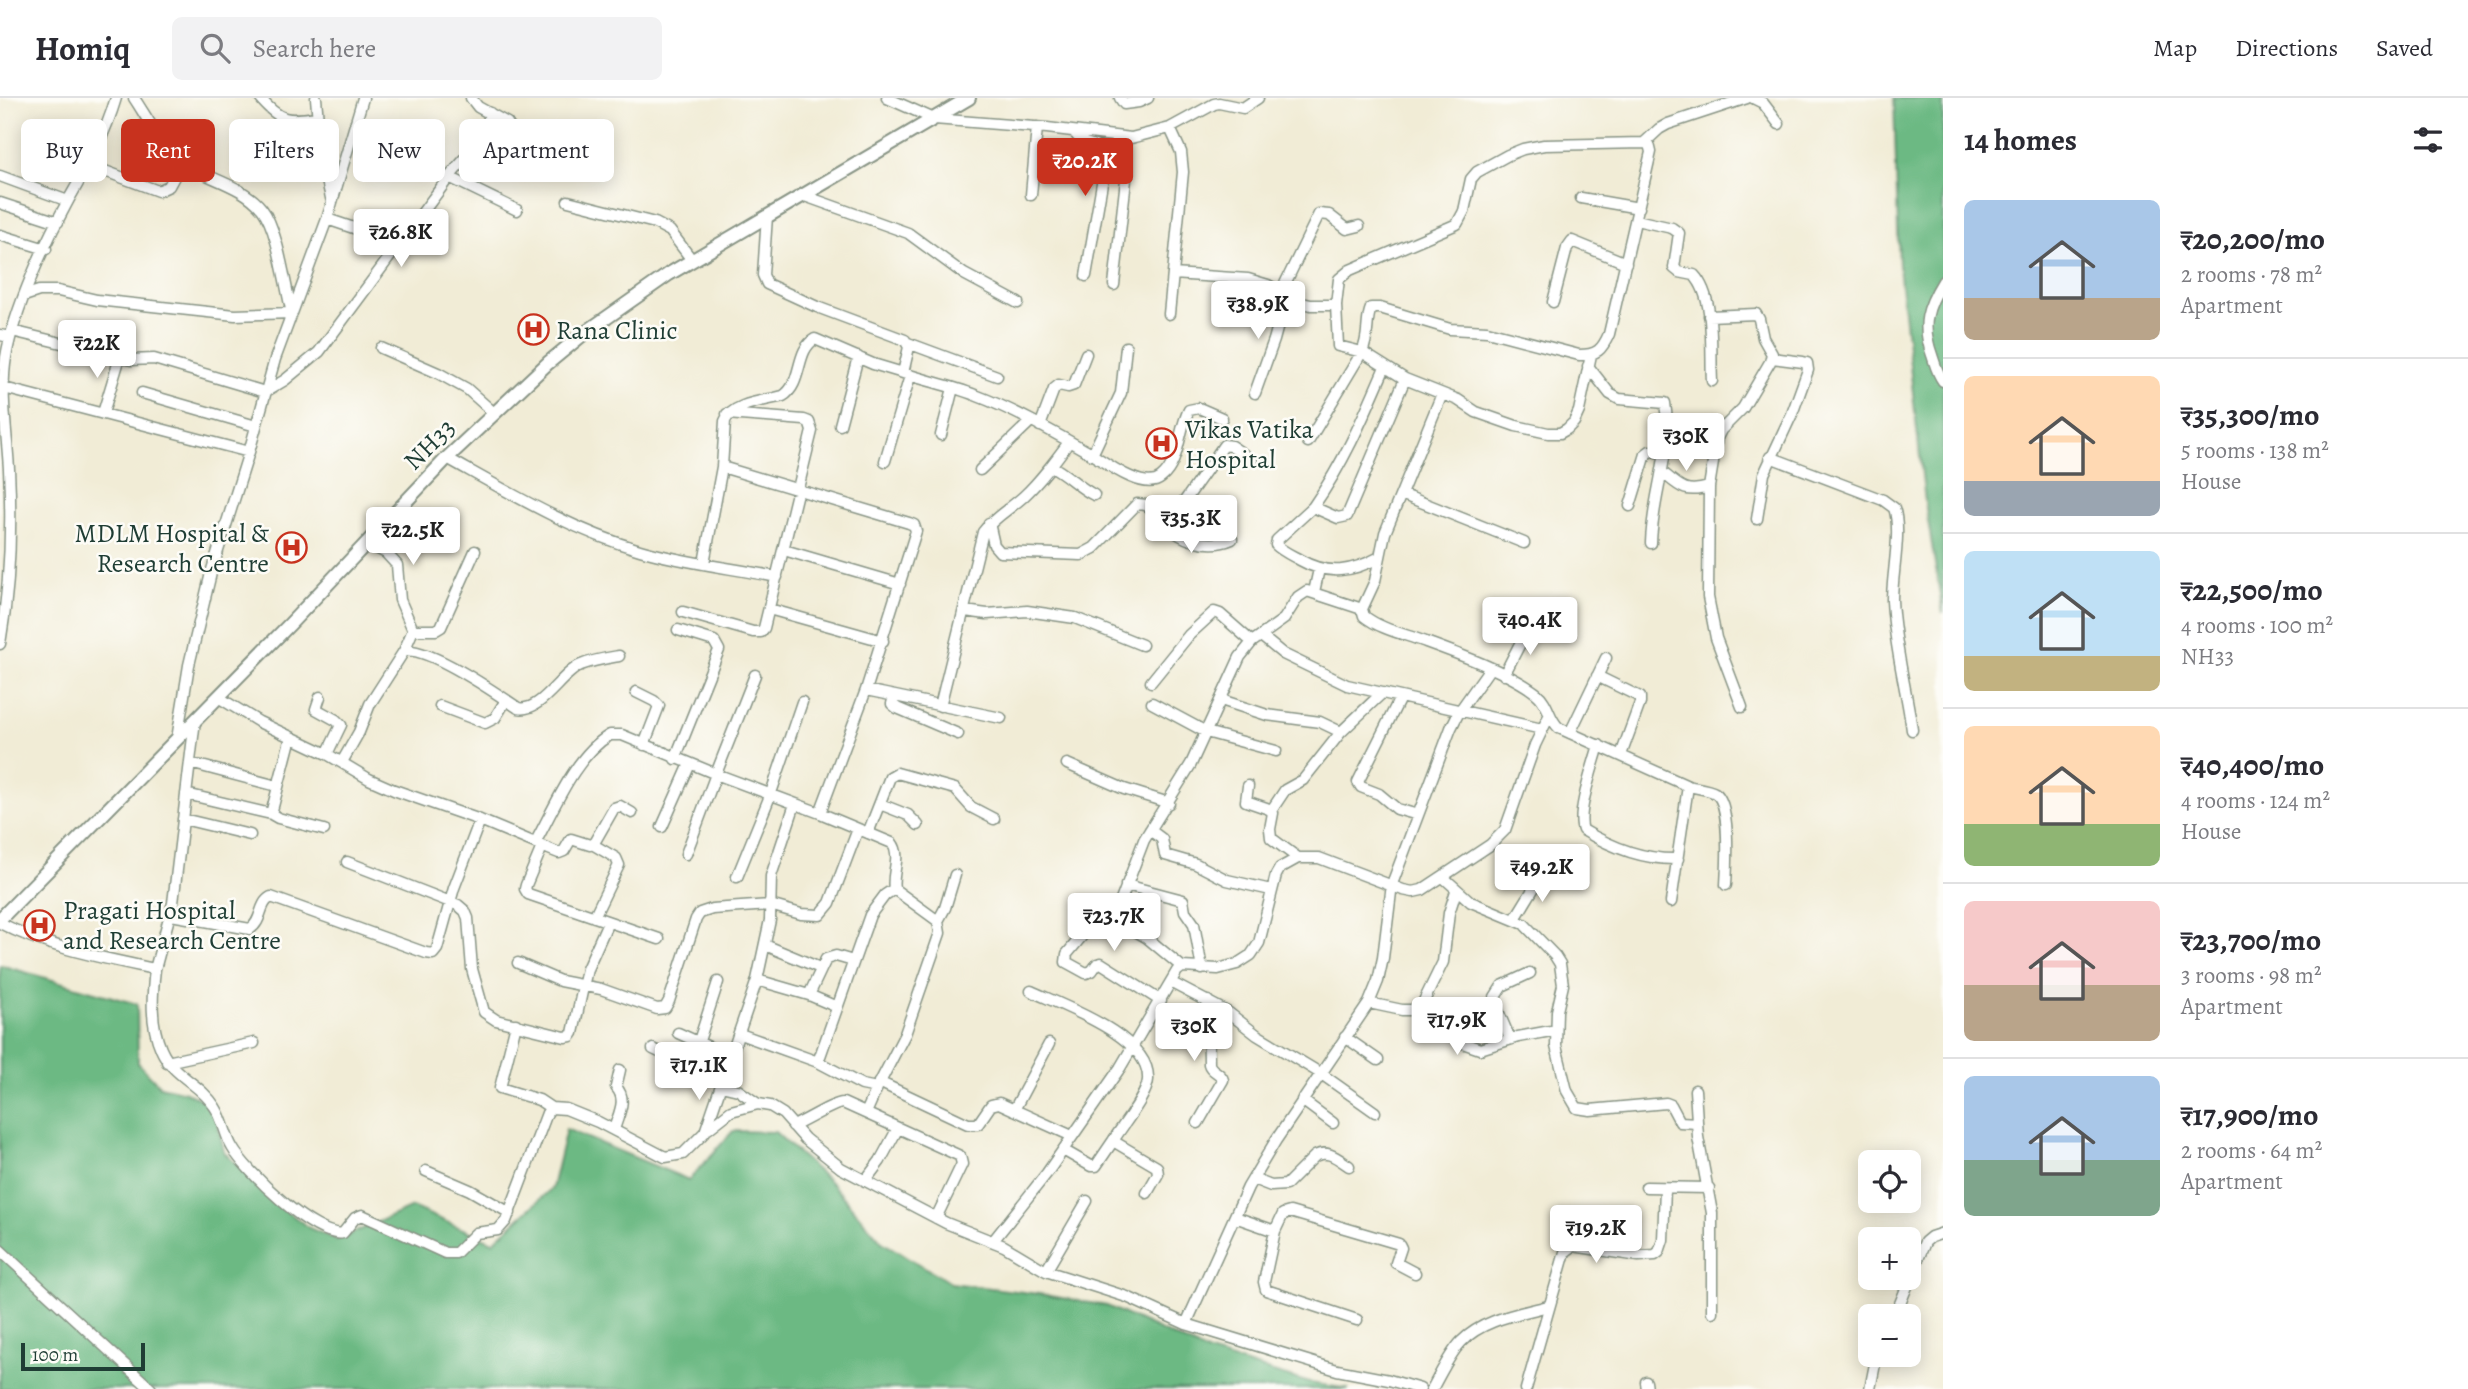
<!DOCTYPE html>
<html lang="en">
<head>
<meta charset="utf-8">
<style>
	body { margin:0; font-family:Alegreya,serif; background:#f2f2f3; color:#2b2b33; height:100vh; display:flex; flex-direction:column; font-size:26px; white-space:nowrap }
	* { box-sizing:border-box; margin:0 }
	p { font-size:23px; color:#7c7c81 }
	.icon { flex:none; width:38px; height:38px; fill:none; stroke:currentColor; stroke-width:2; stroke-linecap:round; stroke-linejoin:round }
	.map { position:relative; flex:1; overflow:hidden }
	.drawer { display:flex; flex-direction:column; background:#fff; width:525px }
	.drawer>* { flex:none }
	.hud { position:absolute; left:21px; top:21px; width:665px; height:63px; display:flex; gap:14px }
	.tools { position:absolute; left:1858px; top:1052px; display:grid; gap:14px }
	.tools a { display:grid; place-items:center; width:63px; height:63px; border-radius:10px; background:#fff; box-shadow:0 4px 18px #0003; font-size:35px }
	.scale { position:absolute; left:21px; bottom:18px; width:124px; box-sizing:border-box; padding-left:7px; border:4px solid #1f3d34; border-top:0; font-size:19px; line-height:24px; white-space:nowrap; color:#1f3d34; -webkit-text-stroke:5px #fdfcf7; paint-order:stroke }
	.price { position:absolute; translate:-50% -60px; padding:0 16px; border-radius:7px; background:#fff; color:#222; font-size:23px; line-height:46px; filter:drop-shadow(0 2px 4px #0008) }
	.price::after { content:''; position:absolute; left:50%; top:42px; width:21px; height:16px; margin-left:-10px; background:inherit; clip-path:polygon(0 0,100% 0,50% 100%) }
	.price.active { background:#c8321e; color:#fff }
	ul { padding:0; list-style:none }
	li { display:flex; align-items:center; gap:21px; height:175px; padding:0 21px }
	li+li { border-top:2px solid #e1e1e2 }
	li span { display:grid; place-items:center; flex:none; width:196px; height:140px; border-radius:10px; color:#555 }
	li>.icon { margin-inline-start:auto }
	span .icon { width:84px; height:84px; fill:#fffc; stroke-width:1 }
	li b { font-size:30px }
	h2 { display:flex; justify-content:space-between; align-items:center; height:84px; padding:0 21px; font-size:30px }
	.tag { padding:0 24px; border-radius:10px; background:#fff; box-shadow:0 4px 18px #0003; font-size:24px; line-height:63px }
	.tag.active { background:#c8321e; color:#fff }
	header { display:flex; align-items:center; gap:42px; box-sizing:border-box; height:98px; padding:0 35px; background:#fff; border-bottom:2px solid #e1e1e2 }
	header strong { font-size:33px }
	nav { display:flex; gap:38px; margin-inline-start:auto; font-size:24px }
	.search { width:490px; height:63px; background:#f2f2f3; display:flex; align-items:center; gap:18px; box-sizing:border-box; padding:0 24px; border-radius:10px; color:#7c7c81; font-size:26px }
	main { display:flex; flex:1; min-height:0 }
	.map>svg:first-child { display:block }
	.forest { fill:#6cb983; stroke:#467b5c; stroke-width:2 }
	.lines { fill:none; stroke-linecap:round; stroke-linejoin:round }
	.minor-casing { stroke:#889485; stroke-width:13 }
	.major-casing { stroke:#889485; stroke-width:16 }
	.minor { stroke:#fff; stroke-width:10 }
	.major { stroke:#fff; stroke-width:12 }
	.labels { text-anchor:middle; stroke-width:5; stroke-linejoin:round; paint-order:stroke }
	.poi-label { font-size:26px; fill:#1f3d34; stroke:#fdfcf7; text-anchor:start }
	.street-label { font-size:26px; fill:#1f3d34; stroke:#fdfcf7 }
</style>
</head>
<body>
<header>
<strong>Homiq</strong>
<div class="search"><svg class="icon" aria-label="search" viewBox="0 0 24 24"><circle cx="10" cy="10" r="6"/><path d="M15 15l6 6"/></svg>Search here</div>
<nav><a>Map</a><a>Directions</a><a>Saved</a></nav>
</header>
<main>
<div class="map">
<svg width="1943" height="1291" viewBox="0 0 1943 1291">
	<rect width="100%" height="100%" fill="#fdfcf7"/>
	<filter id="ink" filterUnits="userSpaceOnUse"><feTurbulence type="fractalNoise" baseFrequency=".0143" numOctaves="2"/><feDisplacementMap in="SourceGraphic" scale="14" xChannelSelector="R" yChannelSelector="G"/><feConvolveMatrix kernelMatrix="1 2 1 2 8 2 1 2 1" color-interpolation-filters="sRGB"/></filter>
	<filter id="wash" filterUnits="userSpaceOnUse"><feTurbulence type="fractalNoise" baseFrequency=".00686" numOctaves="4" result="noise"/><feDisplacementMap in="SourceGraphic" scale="28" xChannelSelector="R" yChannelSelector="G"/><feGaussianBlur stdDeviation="1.57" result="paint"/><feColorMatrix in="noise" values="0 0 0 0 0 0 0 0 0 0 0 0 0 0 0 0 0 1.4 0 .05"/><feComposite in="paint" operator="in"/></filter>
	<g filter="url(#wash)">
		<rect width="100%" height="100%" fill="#f1ecd6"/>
		<!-- forest -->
		<path class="forest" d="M1894,0H1943V515L1925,404L1899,168Z
			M0,867L137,906L138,965L160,988L186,994L206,1004L217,1023L224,1054L270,1100L309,1130L337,1142L412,1109L493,1144L552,1090L566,1031L689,1082L733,1033L775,1034L832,1086L882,1144L951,1185L1039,1196L1107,1208L1209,1255L1310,1285L1349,1291H0Z"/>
	</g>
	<g filter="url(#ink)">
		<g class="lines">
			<defs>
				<path id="minor" d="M260,0C280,24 288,23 317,19
					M316,0L321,57L332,104
					M471,0L478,9L507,25L534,68
					M887,0L934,21L1047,30L1131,40L1170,30L1214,6L1219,5L1243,10L1258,0
					M1120,0L1124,6L1139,4L1148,0
					M1753,0L1763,5L1779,26
					M1074,34L1082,44L1104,51L1107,56L1086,178
					M1644,45L1659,31L1668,26L1747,0
					M89,67L158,93L169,88L182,64
					M1106,67L1125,69L1127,73L1114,187
					M0,78L68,103
					M449,79L517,112
					M802,97L908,135L964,176L1018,205
					M1031,97L1037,29
					M1581,100L1639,110
					M568,103L655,125L670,133L692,162
					M0,105L58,124
					M767,118L763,177L767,186L817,209L905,242L909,249L903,275C927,283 952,288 975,297C1015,312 1053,334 1090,355C1106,365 1144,394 1161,380C1180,365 1178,332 1189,312L1199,310L1222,320
					M327,121L401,146
					M1636,122L1672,130L1679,135L1674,170L1679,174L1694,177C1716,200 1710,253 1712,283
					M0,137L46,151
					M1173,176L1248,181L1268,187L1298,204L1311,207H1336
					M1943,183C1927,209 1921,227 1932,257C1935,266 1937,275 1943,283
					M1281,194L1319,116L1329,117L1347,131L1359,128
					M24,198L39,193H58L97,202L235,217L292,215C285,188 278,131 262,111C244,89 216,83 192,70C165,56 150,24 134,0
					M1553,204L1567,150L1572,143L1626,165
					M1169,216L1183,74L1181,54L1170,30
					M1709,218L1756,216L1759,221L1763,240L1772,256L1770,264L1743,310L1721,332L1717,340L1709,389L1708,499L1716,540L1742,609
					M12,233L131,262L154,261L265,294L285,282L319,254L449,79L485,38L490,15
					M0,237L10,239
					M908,245L997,278
					M381,250L438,275L467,291L494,315
					M1588,268L1610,296L1619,301L1665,305C1673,352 1652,399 1651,445
					M4,290L249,354
					M142,295L256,328
					M1255,295L1274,242L1286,198
					M1442,296L1385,435L1375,483L1362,511L1364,518C1380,531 1404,536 1423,543C1456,555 1509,574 1536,595C1549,605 1548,620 1559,630L1688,688L1671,804
					M103,315L120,259
					M840,327L858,259
					M1040,328L1054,291L1059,287L1068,289L1074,287L1086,256
					M941,337L953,290
					M1308,344L1362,254C1370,237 1365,224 1371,210H1380L1450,231L1487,233L1579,257C1597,257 1602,252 1609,236L1651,54L1649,46L1644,45L1544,47L1523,51L1508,57L1477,74L1471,81L1464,113L1457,126L1350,172L1339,181L1336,207L1338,248L1362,254L1405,281L1458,302L1476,314L1516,328L1548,335H1560L1567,331L1574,324L1579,313L1591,257
					M1092,357L1121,295L1126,249
					M1770,359L1883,402L1894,410C1902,432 1892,476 1892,502C1894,546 1906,589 1912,632
					M447,360C510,395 571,432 640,452C684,465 732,470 777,479
					M885,363L910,278
					M1051,368C1067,376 1078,389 1094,397
					M980,372L1031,323
					M1662,374C1680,389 1685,396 1709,389
					M1401,396L1524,445
					M1630,408L1646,356L1650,353L1664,355
					M1313,409C1345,363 1363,320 1385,269
					M1757,421L1764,376L1792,316L1808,272L1807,265L1803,264L1772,260
					M1167,423C1177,444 1212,450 1232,441
					M989,425L994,447L1000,454L1081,457L1094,450L1137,406L1146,407L1164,422L1172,421L1224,347L1231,348L1252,362
					M366,445L386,455L397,467L400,502L413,532
					M784,452L900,486
					M1380,459C1352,474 1328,478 1300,462C1291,457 1282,453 1276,447L1277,442L1313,409L1338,420L1347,418L1405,281
					M704,465L722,369L725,323C732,305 766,303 783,298C803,286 795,252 815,241L873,266L903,275
					M1314,494L1319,471
					M769,511L883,543
					M965,513L987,516L1027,513L1075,520L1142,547
					M683,514L753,534H761L764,530L812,333L809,324L804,322L727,316
					M1261,538L1283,556L1347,587L1542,631
					M0,546C10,488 12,430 9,371C7,335 0,295 6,259C14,212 45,144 69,101C88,68 105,37 116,0
					M404,553L413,532H436L441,529L475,453
					M1504,577L1529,528
					M1597,578L1640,599V605L1621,657
					M1151,584L1189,537L1214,514L1220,516L1252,544
					M866,592L1001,620
					M636,594L654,603L659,608L644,647
					M894,598L892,606L897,610L958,636
					M218,599L259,624L327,656L369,681L394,692L480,722L535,745C554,711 575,657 610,637H622L716,676L755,577
					M320,599L316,611L336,622L341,627L327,656
					M1400,600L1358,684L1361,689L1379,696L1397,711L1418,717
					M1221,602L1267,617L1320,624L1341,634
					M1152,605L1206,634L1276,653
					M440,608L485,625L495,620L506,602
					M940,608L983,434C994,419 1010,411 1024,398C1041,382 1055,363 1069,344
					M1570,635L1606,560
					M291,639L271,716L278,720L324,732
					M177,641L189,567L211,475L249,354L275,261L327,121L363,0
					M1599,647C1594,666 1576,715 1583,732C1611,749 1645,762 1678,761
					M675,661L719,552L714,543L678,532
					M342,664L359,634L370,606L404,553C428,548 496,595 518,610C541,615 560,576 581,567C593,562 607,560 619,558
					M190,665L277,688
					M1067,666L1124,691L1169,705
					M1248,688L1246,703L1269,711L1273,715L1270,731L1271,740L1298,760
					M1688,688C1696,690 1708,691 1715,695C1731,704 1727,769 1726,787
					M186,696L271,716
					M880,706L908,717L918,727
					M1271,713L1285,692L1303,682L1341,634L1381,596
					M183,721L250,737
					M662,729L690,666
					M1150,732L1162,741L1165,757L1196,766L1227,782L1271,792
					M868,735L890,679L897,675L955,691L971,709L994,721
					M592,746L616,760L619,767L594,819
					M539,747L559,755L564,753L571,741L590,747L594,745L614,710L620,708L632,715
					M542,749L526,787L525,791L528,796L659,841
					M686,756L716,676L820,715L866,592L916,433L914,427L909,425L722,369
					M347,764L458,807L465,813L468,820L472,871L484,914L496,922L565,939L571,938L573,935L587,871L608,824
					M737,779L770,698L802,604
					M1443,779L1471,804L1524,826L1555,858L1560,866L1563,887L1557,913L1556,948L1567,993L1577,1010L1590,1012L1666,1005L1671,1007L1680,1024L1697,1025
					M1126,787L1183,802L1185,813L1194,826L1202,871
					M171,817L250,831C263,823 258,806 271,799L426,855L433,856L437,851L454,790L480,722
					M1116,821L1095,822L1067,856L1066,864L1086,875L1092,873L1097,866L1101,865L1161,903
					M1515,821L1543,775
					M938,823L945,810L955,777
					M0,825C48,850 103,860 155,871L173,805L195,622
					M765,847L820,870
					M518,865L560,883L601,891L657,911L665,910L669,903L696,821L700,815L712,811L770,807L801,816L820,817L830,805L858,731
					M1182,869L1146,839L1118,823L1115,818L1144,742L1191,666L1240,559L1252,544L1284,521L1298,499L1307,493L1362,511
					M155,871C152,898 150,926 161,951C173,979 200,985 215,1009C223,1021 225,1037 232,1049C245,1073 316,1141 343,1135L355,1120L362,1117L445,1155H456L476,1135L498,1132L506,1123L547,1015L551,1010L566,1011L598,1024L665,1059L683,1056L705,1034L757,882L770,822L771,778L795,706
					M757,882L809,897L837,909
					M1172,885L1229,915L1257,937L1320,975L1375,1014
					M1031,893C1063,908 1151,939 1148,982C1147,998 1122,1028 1113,1043
					M809,897L826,861L836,858L853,863
					M1369,905L1402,912H1426L1460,944L1480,951L1518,939L1556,932
					M1420,911L1443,864L1449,815L1456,793
					M516,926L500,990L539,1002L551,1010
					M678,935L731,959
					M740,936L818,964L862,987L877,990L905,936L940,835L938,823L894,791C891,775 902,758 892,745L820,715
					M1345,939L1378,962
					M1510,941L1495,906V899L1502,888L1530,875
					M698,946L718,884
					M653,951L722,984
					M167,964L254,945
					M818,964L870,817L885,797L894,791
					M879,984L968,1026H978L991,1007L999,1005L1072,1038
					M721,988L738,992L758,1006
					M1695,992L1698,1039L1712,1115V1214
					M1302,1002L1333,1025
					M1014,1012L1049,946
					M866,1015L877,990
					M1198,1025L1223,982C1221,974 1211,974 1209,966L1208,903
					M793,1028C806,1023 833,1005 843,1005L960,1058L962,1066L936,1120
					M708,1031L731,1013L758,1006L770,1008L783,1016L805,1041L841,1070L946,1125L1004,1148L1046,1173L1127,1199L1186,1226L1337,1272L1389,1282L1420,1291
					M614,1032C618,1016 628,1002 616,989L620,972
					M1063,1052L1091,1068H1096L1113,1043L1157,1069L1158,1076L1147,1095
					M426,1073L470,1092L510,1115
					M1253,1081L1271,1088L1286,1087L1315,1058C1328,1051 1338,1061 1349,1068
					M865,1083L880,1063L898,1030
					M1646,1089L1709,1090
					M1235,1119L1275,1133L1283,1116L1290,1114L1399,1146L1401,1150L1396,1165L1415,1175
					M1275,1133L1264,1184L1266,1192L1357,1222
					M993,1143L1047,1075L1120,970L1177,873L1182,869L1218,871L1237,866L1251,857L1259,845L1276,777L1280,770L1298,760H1319L1403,792L1413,794L1422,792L1490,747L1505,732L1535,647L1549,618
					M0,1152L151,1291
					M1046,1173L1087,1103
					M1895,1218L1925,1144L1931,1139L1943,1135
					M1186,1226L1248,1089L1276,1042L1369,905L1378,883L1383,860L1392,786L1451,630L1459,614L1490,570
					M1646,1284L1647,1291
					M1432,1291C1441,1275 1449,1257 1461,1244C1483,1221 1519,1216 1548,1208
					M1526,1291L1565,1154L1573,1148L1639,1158L1655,1157L1659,1154L1663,1142L1665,1090
					M1870,1291L1877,1256"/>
				<path id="major" d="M0,821L290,526L447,360L548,265L582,237L669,176L969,0"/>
			</defs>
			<!-- minor casing -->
			<use href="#minor" class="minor-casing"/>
			<!-- major casing -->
			<use href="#major" class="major-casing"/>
			<!-- minor -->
			<use href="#minor" class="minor"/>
			<!-- major -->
			<use href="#major" class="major"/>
		</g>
	</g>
	<!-- icons -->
	<defs>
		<symbol id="hospital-ring" viewBox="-11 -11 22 22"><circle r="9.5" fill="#fdfcf7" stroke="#c8321e" stroke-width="1.5"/><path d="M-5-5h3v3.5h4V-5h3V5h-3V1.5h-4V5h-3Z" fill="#c8321e"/></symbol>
	</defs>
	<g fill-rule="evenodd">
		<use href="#hospital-ring" x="516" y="214" width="35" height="35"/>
		<use href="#hospital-ring" x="1144" y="328" width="35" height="35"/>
		<use href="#hospital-ring" x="274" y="432" width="35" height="35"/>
		<use href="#hospital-ring" x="22" y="810" width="35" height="35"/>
	</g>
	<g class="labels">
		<!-- poi labels -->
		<g class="poi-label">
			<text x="556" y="241">Rana Clinic</text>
			<text x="1185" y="340">Vikas Vatika<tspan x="1185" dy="30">Hospital</tspan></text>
			<text x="269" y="444" text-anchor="end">MDLM Hospital &amp;<tspan x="269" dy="30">Research Centre</tspan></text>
			<text x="63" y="821">Pragati Hospital<tspan x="63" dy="30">and Research Centre</tspan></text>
		</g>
		<!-- street labels -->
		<g class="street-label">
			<text transform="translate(429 346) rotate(-45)" y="9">NH33</text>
		</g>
	</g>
</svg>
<div class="tools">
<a><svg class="icon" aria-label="locate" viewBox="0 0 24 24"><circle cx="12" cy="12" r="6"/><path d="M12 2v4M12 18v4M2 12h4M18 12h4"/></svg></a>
<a>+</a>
<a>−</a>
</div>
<div class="scale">100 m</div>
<b class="price active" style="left:1085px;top:100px">₹20.2K</b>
<b class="price" style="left:401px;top:171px">₹26.8K</b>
<b class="price" style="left:1258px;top:243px">₹38.9K</b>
<b class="price" style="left:97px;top:282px">₹22K</b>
<b class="price" style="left:1686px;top:375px">₹30K</b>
<b class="price" style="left:1191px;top:457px">₹35.3K</b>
<b class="price" style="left:413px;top:469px">₹22.5K</b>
<b class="price" style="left:1530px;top:559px">₹40.4K</b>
<b class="price" style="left:1542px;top:806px">₹49.2K</b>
<b class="price" style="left:1114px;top:855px">₹23.7K</b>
<b class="price" style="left:1457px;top:959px">₹17.9K</b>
<b class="price" style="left:1194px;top:965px">₹30K</b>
<b class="price" style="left:699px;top:1004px">₹17.1K</b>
<b class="price" style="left:1596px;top:1167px">₹19.2K</b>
<div class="hud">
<a class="tag">Buy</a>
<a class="tag active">Rent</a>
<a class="tag">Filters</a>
<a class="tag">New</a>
<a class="tag">Apartment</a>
</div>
</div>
<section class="drawer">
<h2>14 homes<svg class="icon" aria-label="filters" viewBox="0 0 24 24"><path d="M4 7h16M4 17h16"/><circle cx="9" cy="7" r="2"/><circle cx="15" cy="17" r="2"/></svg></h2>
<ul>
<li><span style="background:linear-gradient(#a9c7e8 70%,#b9a48a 0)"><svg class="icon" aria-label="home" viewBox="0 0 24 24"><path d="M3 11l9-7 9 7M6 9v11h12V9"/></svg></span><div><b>₹20,200/mo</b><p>2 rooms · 78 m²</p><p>Apartment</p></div></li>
<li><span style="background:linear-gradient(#ffd9b3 75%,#9aa5b1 0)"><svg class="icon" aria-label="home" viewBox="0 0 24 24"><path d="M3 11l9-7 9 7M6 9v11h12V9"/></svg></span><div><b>₹35,300/mo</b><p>5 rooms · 138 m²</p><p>House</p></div></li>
<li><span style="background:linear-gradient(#bfe0f5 75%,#c2b280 0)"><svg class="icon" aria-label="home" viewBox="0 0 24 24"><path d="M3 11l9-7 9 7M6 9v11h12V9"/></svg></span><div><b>₹22,500/mo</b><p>4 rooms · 100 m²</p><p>NH33</p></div></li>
<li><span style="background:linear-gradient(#ffd9b3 70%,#8fb573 0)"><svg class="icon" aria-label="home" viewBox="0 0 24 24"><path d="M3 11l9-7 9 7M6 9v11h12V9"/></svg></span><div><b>₹40,400/mo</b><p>4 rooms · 124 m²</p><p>House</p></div></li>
<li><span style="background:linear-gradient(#f6c9c9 60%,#b9a48a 0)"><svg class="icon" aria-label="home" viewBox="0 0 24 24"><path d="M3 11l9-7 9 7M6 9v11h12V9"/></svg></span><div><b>₹23,700/mo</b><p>3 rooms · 98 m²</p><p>Apartment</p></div></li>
<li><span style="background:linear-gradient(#a9c7e8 60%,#7fa58c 0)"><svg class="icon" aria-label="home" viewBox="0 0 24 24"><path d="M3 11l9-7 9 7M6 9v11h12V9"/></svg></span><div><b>₹17,900/mo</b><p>2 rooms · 64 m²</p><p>Apartment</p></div></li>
</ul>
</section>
</main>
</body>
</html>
